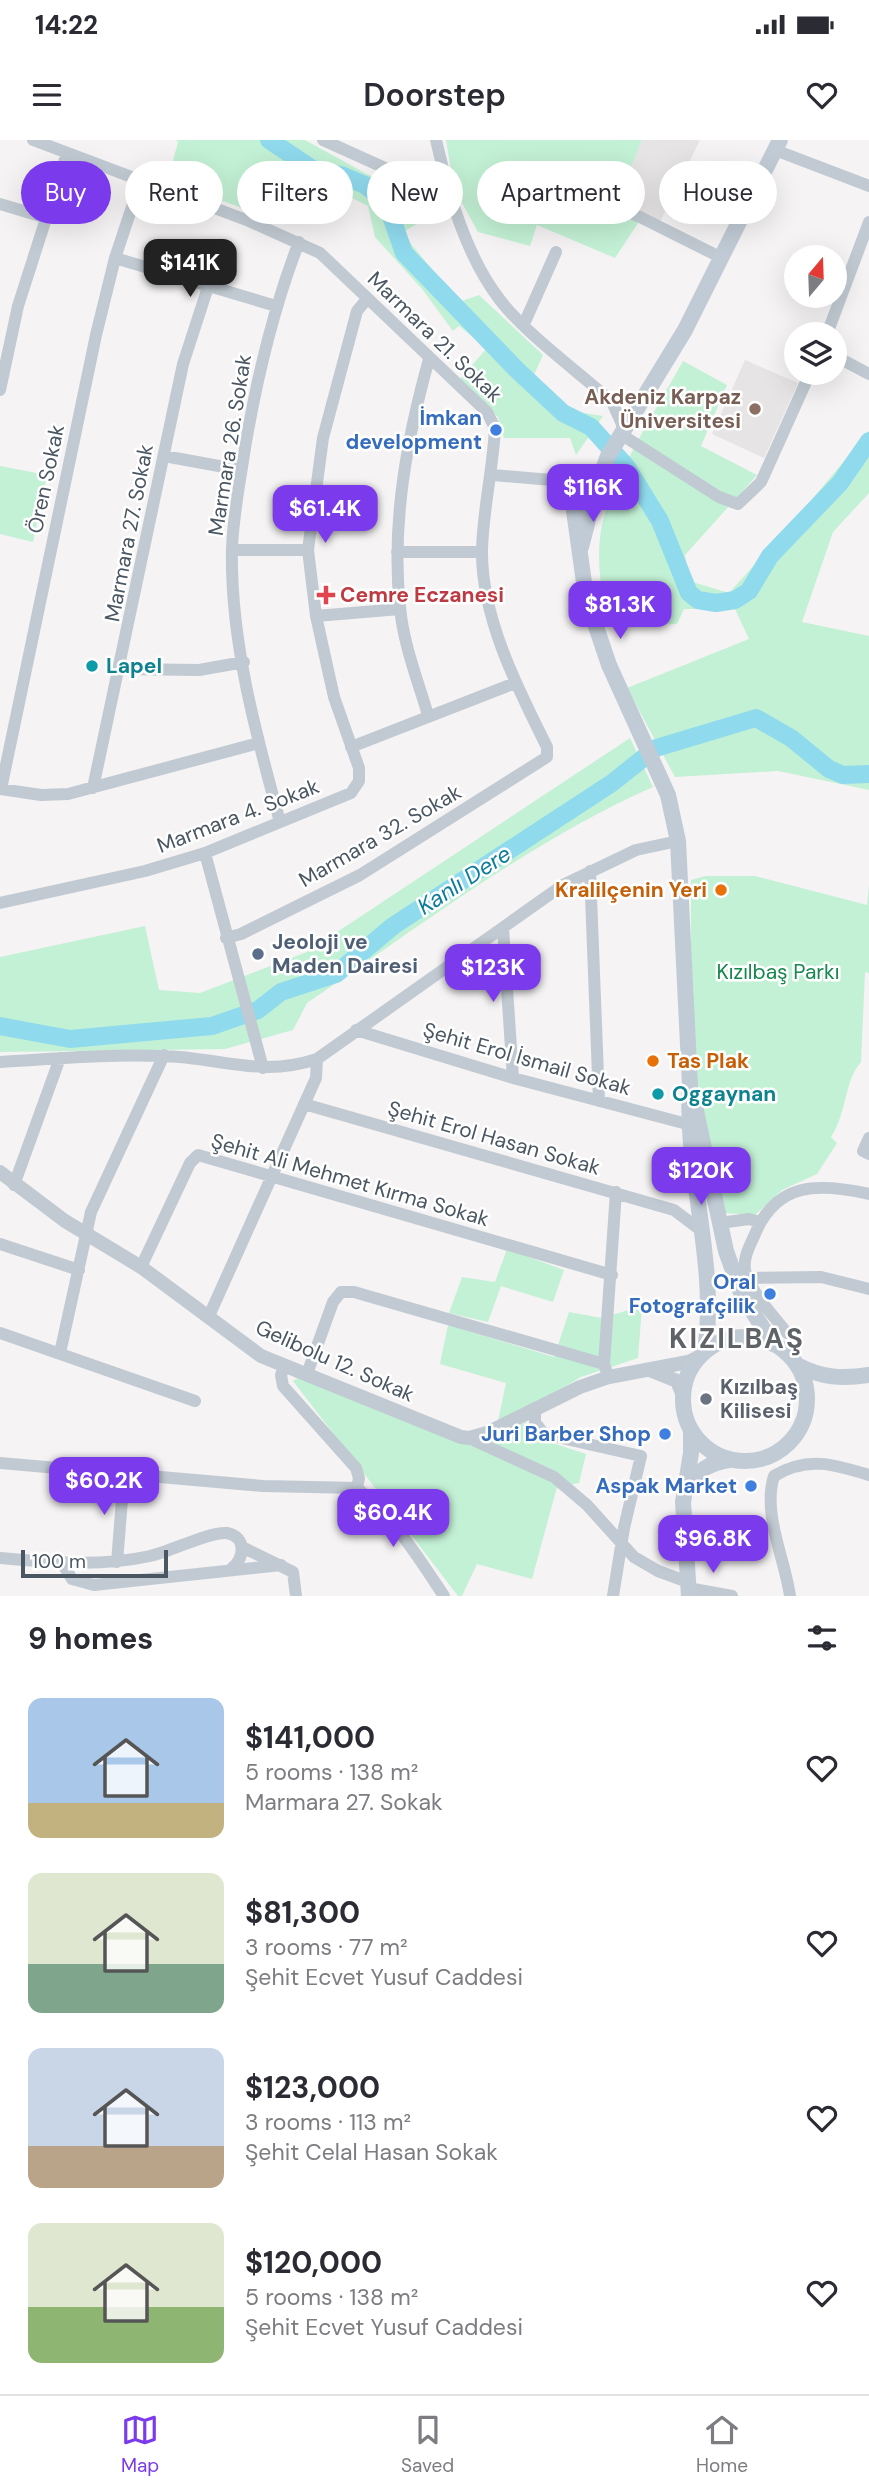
<!DOCTYPE html>
<html lang="en">
<head>
<meta charset="utf-8">
<style>
	body { margin:0; font-family:"DM Sans",sans-serif; background:#f7f7f7; color:#2b2b33; height:100vh; display:flex; flex-direction:column; font-size:26px; white-space:nowrap }
	* { box-sizing:border-box; margin:0 }
	p { font-size:23px; color:#7c7c81 }
	.icon { flex:none; width:38px; height:38px; fill:none; stroke:currentColor; stroke-width:2; stroke-linecap:round; stroke-linejoin:round }
	.map { position:relative; height:1456px; overflow:hidden }
	.details { display:flex; flex-direction:column; background:#fff; flex:1 }
	.details>* { flex:none }
	.banner { position:absolute; left:21px; top:21px; width:828px; height:63px; display:flex; gap:14px }
	.needle { width:46px; rotate:19deg }
	.buttons { position:absolute; left:784px; top:105px; display:grid; gap:14px }
	.buttons a { display:grid; place-items:center; width:63px; height:63px; border-radius:50%; background:#fff; box-shadow:0 7px 28px #0002; font-size:35px }
	.scale { position:absolute; left:21px; bottom:18px; width:147px; box-sizing:border-box; padding-left:7px; border:4px solid #4a5661; border-top:0; font-size:19px; line-height:24px; white-space:nowrap; color:#4a5661; -webkit-text-stroke:5px #fff; paint-order:stroke }
	.price { position:absolute; translate:-50% -60px; padding:0 16px; border-radius:14px; background:#7c3aed; color:#fff; font-size:23px; line-height:46px; filter:drop-shadow(0 2px 4px #0008) }
	.price::after { content:''; position:absolute; left:50%; top:42px; width:21px; height:16px; margin-left:-10px; background:inherit; clip-path:polygon(0 0,100% 0,50% 100%) }
	.price.on { background:#222; color:#fff }
	ul { padding:0; list-style:none }
	li { display:flex; align-items:center; gap:21px; height:175px; padding:0 28px }
	li span { display:grid; place-items:center; flex:none; width:196px; height:140px; border-radius:14px; color:#555 }
	li>.icon { margin-inline-start:auto }
	span .icon { width:84px; height:84px; fill:#fffc; stroke-width:1 }
	li b { font-size:30px }
	h2 { display:flex; justify-content:space-between; align-items:center; height:84px; padding:0 28px; font-size:30px }
	.pill { padding:0 24px; border-radius:32px; background:#fff; box-shadow:0 7px 28px #0002; font-size:24px; line-height:63px }
	.pill.on { background:#7c3aed; color:#fff }
	.status { display:flex; justify-content:space-between; align-items:center; height:49px; padding:0 35px; background:#fff; direction:ltr }
	.status svg { height:19px; fill:currentColor }
	header { display:flex; justify-content:space-between; align-items:center; height:91px; padding:0 28px; background:#fff; font-size:32px; font-weight:600 }
	.menu { display:flex; justify-content:space-around; align-items:center; height:98px; border-top:2px solid #e1e1e2; background:#fff; font-size:19px; color:#7c7c81 }
	.menu a { display:grid; justify-items:center; gap:4px }
	.menu .on { color:#7c3aed }
	.map>svg:first-child { display:block }
	.education { fill:#e6e4e5 }
	.green { fill:#c3f1d5 }
	.lines { fill:none; stroke-linecap:round; stroke-linejoin:round }
	.river { stroke:#90daee; stroke-width:18 }
	.minor { stroke:#c1cad2; stroke-width:12 }
	.tertiary { stroke:#c1cad2; stroke-width:14 }
	.secondary { stroke:#c1cbd6; stroke-width:16 }
	.education-dot { fill:#8d6e63; stroke:#fff; stroke-width:2.5 }
	.shop-dot { fill:#3f7fe0; stroke:#fff; stroke-width:2.5 }
	.health-dot { fill:#e0444e; stroke:#fff; stroke-width:2.5 }
	.culture-dot { fill:#0f9aa8; stroke:#fff; stroke-width:2.5 }
	.food-dot { fill:#e8710a; stroke:#fff; stroke-width:2.5 }
	.service-dot { fill:#5c6f8a; stroke:#fff; stroke-width:2.5 }
	.worship-dot { fill:#6b7280; stroke:#fff; stroke-width:2.5 }
	.labels { text-anchor:middle; stroke-width:5; stroke-linejoin:round; paint-order:stroke }
	.street-label { font-size:21px; fill:#4a5661; stroke:#fff }
	.education-label { font-size:21px; font-weight:bold; fill:#785e54; stroke:#fff; text-anchor:end }
	.shop-label { font-size:21px; font-weight:bold; fill:#366cbe; stroke:#fff; text-anchor:end }
	.health-label { font-size:21px; font-weight:bold; fill:#be3a42; stroke:#fff; text-anchor:start }
	.culture-label { font-size:21px; font-weight:bold; fill:#0d838f; stroke:#fff; text-anchor:start }
	.food-label { font-size:21px; font-weight:bold; fill:#c56008; stroke:#fff; text-anchor:end }
	.service-label { font-size:21px; font-weight:bold; fill:#4e5e75; stroke:#fff; text-anchor:start }
	.park-label { font-size:21px; fill:#17864f; stroke:#fff }
	.worship-label { font-size:21px; font-weight:bold; fill:#5b616d; stroke:#fff; text-anchor:start }
	.water-label { font-size:23px; font-style:italic; fill:#0c7c9b; stroke:#fff }
	.district-label { font-size:28px; font-weight:bold; letter-spacing:2px; fill:#5f6368; stroke:#fff }
</style>
</head>
<body>
<div class="status"><b>14:22</b><svg viewBox="0 0 49 12"><path d="M0 12V9h3v3zM5 12V6h3v6zM10 12V3h3v9zM15 12V0h3v12zM26 1h20v11H26zM47 4h2v5h-2z"/></svg></div>
<header><svg class="icon" aria-label="menu" viewBox="0 0 24 24"><path d="M4 6h16M4 12h16M4 18h16"/></svg>Doorstep<svg class="icon" aria-label="heart" viewBox="0 0 24 24"><path d="M12 20l-8-8c-3-5 5-10 8-4 3-6 11-1 8 4z"/></svg></header>
<div class="map">
<svg width="869" height="1456" viewBox="0 0 869 1456">
	<rect width="100%" height="100%" fill="#f5f3f3"/>
	<!-- education -->
	<path class="education" d="M642,0H700L660,82L616,60Z
		M745,220L798,243L764,318L712,294Z"/>
	<!-- green -->
	<path class="green" d="M176,0H305L405,55L420,82L402,93L459,162L479,155L543,215L533,237L571,271L603,276L576,315L570,298H504L498,277L460,239L487,208L459,186L453,191L422,149L375,97L368,66L336,50L320,67L258,34L247,70L168,40L178,2Z
		M446,0H642L617,60L644,74L615,118L537,85L530,106L478,92L454,48Z
		M683,221L727,245L701,306L757,335L685,415L689,441L729,453L794,381L869,291V353L833,392L802,482L869,496V650L778,631L675,637L627,548L749,499L735,469H684L677,484L608,487C602,453 595,420 602,385C613,336 658,267 683,221Z
		M0,326L47,335L33,402L0,394Z
		M630,598L653,647C529,702 419,787 307,863L293,890L225,909L0,912V817L145,786L159,850L200,853L307,812Z
		M706,736H755L867,765L869,745V833L865,832L861,922C844,941 847,973 831,997L837,1003L817,1034L782,1050L755,1075L723,1073L696,946L691,849V740Z
		M507,1109L564,1130L553,1162L501,1146L488,1182L449,1173L462,1137L495,1142Z
		M642,1166L638,1218L581,1237L525,1270L498,1281L506,1243L440,1224L448,1185L554,1217L569,1172L602,1178Z
		M299,1237L472,1306L493,1300L526,1282L528,1295L586,1314L579,1343L557,1347L532,1439L477,1424L462,1456H458L293,1241Z"/>
	<g class="lines">
		<!-- river -->
		<path class="river" d="M269,0L314,30L341,35L365,45L386,62L404,113L517,230L563,273L591,287L626,326L660,381L689,453L698,460L716,463L735,460L749,451L770,416L840,343L869,301
			M0,886L70,899L212,886L258,870L281,852L336,834L393,786L612,643L656,608L756,578L791,598L829,629L843,635L869,634"/>
		<!-- minor -->
		<path class="minor" d="M33,0L249,81L320,113L487,272L495,288C493,329 483,369 482,410C481,477 518,549 547,607V617L360,735L241,794L226,798
			M323,0L416,42L430,45L445,42
			M436,0C448,53 466,116 500,160C525,193 580,233 612,262L622,284V295L719,357L738,364L761,342L810,233
			M775,10L869,46
			M542,37L640,77L722,118
			M0,64L47,78
			M115,118L276,166
			M524,184L556,112
			M827,194L869,82
			M835,216L869,234
			M0,250L18,166L67,13
			M164,316L241,330
			M493,335L575,342
			M232,410H308
			M397,412H482
			M316,476L400,469
			M120,529L199,530L244,522
			M428,575C418,541 403,503 400,467C391,384 407,298 429,219
			M351,607L515,543
			M93,648L183,224L208,147
			M0,649L41,655L68,654L259,603
			M1,649L96,195L115,118L141,40
			M280,682C256,594 230,500 232,409C233,375 240,342 245,308C257,237 273,169 299,102
			M205,713L263,928
			M590,731L599,961
			M0,763L145,731L205,713L351,653L359,641V628L334,557L316,476L308,410L323,298L357,171L367,159
			M503,788L513,938
			M356,890L513,938L687,984
			M0,922C54,919 108,914 162,916C219,917 260,938 317,919L563,745L636,710L678,701
			M304,964L674,1070L703,1092
			M869,998L863,1011L869,1014
			M14,1045L60,918
			M720,1083L749,1079L760,1082
			M0,1104L79,1130
			M141,1127L190,1023L198,1015L612,1135
			M748,1138L821,1137L869,1149
			M209,1176L316,938L317,919
			M0,1193L195,1261
			M787,1193C773,1175 751,1153 745,1130C743,1117 750,1106 755,1094C777,1041 820,1043 869,1054
			M60,1213L91,1072L164,915
			M285,1225L281,1235L283,1246L356,1328L359,1338L357,1348
			M606,1230L604,1224L616,1052
			M307,1234L333,1162L341,1152H354L604,1224
			M535,1270V1282L544,1294L641,1316L624,1388L613,1456
			M469,1298L554,1337L587,1365L634,1417L658,1431L688,1442
			M0,1323L263,1346L357,1348
			M357,1348C394,1378 418,1417 444,1456
			M242,1407L293,1432L296,1456
			M0,1418C50,1422 100,1427 150,1416C170,1412 210,1391 227,1393C248,1397 244,1420 231,1429
			M117,1422L124,1335
			M62,1423L72,1439L94,1445L281,1425
			M688,1448L732,1456
			M790,1456C785,1419 762,1373 774,1336C807,1316 834,1324 869,1335"/>
		<!-- tertiary -->
		<path class="tertiary" d="M0,1032L65,1081L141,1127L261,1216L461,1297L469,1298L487,1293L580,1247L609,1237L688,1222L699,1217
			M650,1230L677,1241L682,1253"/>
		<!-- secondary -->
		<path class="secondary" d="M596,348L608,316L685,190L780,0
			M574,361L581,365L593,361L597,351L594,344L583,339L575,342L571,349L586,457L609,525L668,655L678,701L690,945C684,1034 718,1121 705,1211
			M581,407L593,361
			M693,957L726,1111L741,1153L773,1204
			M683 1259a62 62 0 1 1 124 0a62 62 0 1 1-124 0Z
			M797,1225C822,1238 842,1239 869,1235
			M688,1346C699,1330 709,1323 729,1320
			M689,1456L683,1362L691,1313V1291"/>
	</g>
	<!-- markers -->
	<circle class="education-dot" cx="755" cy="269" r="7"/>
	<g class="shop-dot">
		<circle cx="496" cy="290" r="7"/>
		<circle cx="770" cy="1154" r="7"/>
		<circle cx="665" cy="1294" r="7"/>
		<circle cx="751" cy="1346" r="7"/>
	</g>
	<path class="health-dot" d="M322.5 444.5h7v7h7v7h-7v7h-7v-7h-7v-7h7z"/>
	<g class="culture-dot">
		<circle cx="92" cy="526" r="7"/>
		<circle cx="658" cy="954" r="7"/>
	</g>
	<g class="food-dot">
		<circle cx="721" cy="750" r="7"/>
		<circle cx="653" cy="921" r="7"/>
	</g>
	<circle class="service-dot" cx="258" cy="814" r="7"/>
	<circle class="worship-dot" cx="706" cy="1259" r="7"/>
	<g class="labels">
		<!-- street labels -->
		<g class="street-label">
			<text transform="translate(435 197) rotate(44)" y="7">Marmara 21. Sokak</text>
			<text transform="translate(230 305) rotate(-81)" y="7">Marmara 26. Sokak</text>
			<text transform="translate(46 339) rotate(-78)" y="7">Ören Sokak</text>
			<text transform="translate(129 393) rotate(-79)" y="7">Marmara 27. Sokak</text>
			<text transform="translate(238 676) rotate(-21)" y="7">Marmara 4. Sokak</text>
			<text transform="translate(380 696) rotate(-30)" y="7">Marmara 32. Sokak</text>
			<text transform="translate(527 919) rotate(16)" y="7">Şehit Erol İsmail Sokak</text>
			<text transform="translate(494 998) rotate(16)" y="7">Şehit Erol Hasan Sokak</text>
			<text transform="translate(350 1040) rotate(16)" y="7">Şehit Ali Mehmet Kırma Sokak</text>
			<text transform="translate(335 1221) rotate(24)" y="7">Gelibolu 12. Sokak</text>
		</g>
		<!-- education labels -->
		<g class="education-label">
			<text x="741" y="264">Akdeniz Karpaz<tspan x="741" dy="24">Üniversitesi</tspan></text>
		</g>
		<!-- shop labels -->
		<g class="shop-label">
			<text x="482" y="285">İmkan<tspan x="482" dy="24">development</tspan></text>
			<text x="756" y="1149">Oral<tspan x="756" dy="24">Fotografçilik</tspan></text>
			<text x="651" y="1301">Juri Barber Shop</text>
			<text x="737" y="1353">Aspak Market</text>
		</g>
		<!-- health labels -->
		<g class="health-label">
			<text x="340" y="462">Cemre Eczanesi</text>
		</g>
		<!-- culture labels -->
		<g class="culture-label">
			<text x="106" y="533">Lapel</text>
			<text x="672" y="961">Oggaynan</text>
		</g>
		<!-- food labels -->
		<g class="food-label">
			<text x="707" y="757">Kralilçenin Yeri</text>
			<text x="667" y="928" text-anchor="start">Tas Plak</text>
		</g>
		<!-- service labels -->
		<g class="service-label">
			<text x="272" y="809">Jeoloji ve<tspan x="272" dy="24">Maden Dairesi</tspan></text>
		</g>
		<!-- park labels -->
		<g class="park-label">
			<text x="778" y="839">Kızılbaş Parkı</text>
		</g>
		<!-- worship labels -->
		<g class="worship-label">
			<text x="720" y="1254">Kızılbaş<tspan x="720" dy="24">Kilisesi</tspan></text>
		</g>
		<!-- water labels -->
		<g class="water-label">
			<text transform="translate(464 740) rotate(-33)" y="8">Kanlı Dere</text>
		</g>
		<!-- district labels -->
		<g class="district-label">
			<text x="737" y="1208">KIZILBAŞ</text>
		</g>
	</g>
</svg>
<div class="buttons">
<a><svg class="needle" viewBox="-14 -14 28 28"><path d="M0-13l5 13h-10z" fill="#e53935"/><path d="M0 13l5-13h-10z" fill="#7c7c81"/></svg></a>
<a><svg class="icon" aria-label="layers" viewBox="0 0 24 24"><path d="M12 4l9 5-9 5-9-5zM3 14l9 5 9-5"/></svg></a>
</div>
<div class="scale">100 m</div>
<b class="price on" style="left:190px;top:159px">$141K</b>
<b class="price" style="left:593px;top:384px">$116K</b>
<b class="price" style="left:325px;top:405px">$61.4K</b>
<b class="price" style="left:620px;top:501px">$81.3K</b>
<b class="price" style="left:493px;top:864px">$123K</b>
<b class="price" style="left:701px;top:1067px">$120K</b>
<b class="price" style="left:104px;top:1377px">$60.2K</b>
<b class="price" style="left:393px;top:1409px">$60.4K</b>
<b class="price" style="left:713px;top:1435px">$96.8K</b>
<div class="banner">
<a class="pill on">Buy</a>
<a class="pill">Rent</a>
<a class="pill">Filters</a>
<a class="pill">New</a>
<a class="pill">Apartment</a>
<a class="pill">House</a>
</div>
</div>
<section class="details">
<h2>9 homes<svg class="icon" aria-label="filters" viewBox="0 0 24 24"><path d="M4 7h16M4 17h16"/><circle cx="9" cy="7" r="2"/><circle cx="15" cy="17" r="2"/></svg></h2>
<ul>
<li><span style="background:linear-gradient(#a9c7e8 75%,#c2b280 0)"><svg class="icon" aria-label="home" viewBox="0 0 24 24"><path d="M3 11l9-7 9 7M6 9v11h12V9"/></svg></span><div><b>$141,000</b><p>5 rooms · 138 m²</p><p>Marmara 27. Sokak</p></div><svg class="icon" aria-label="heart" viewBox="0 0 24 24"><path d="M12 20l-8-8c-3-5 5-10 8-4 3-6 11-1 8 4z"/></svg></li>
<li><span style="background:linear-gradient(#dfe7d0 65%,#7fa58c 0)"><svg class="icon" aria-label="home" viewBox="0 0 24 24"><path d="M3 11l9-7 9 7M6 9v11h12V9"/></svg></span><div><b>$81,300</b><p>3 rooms · 77 m²</p><p>Şehit Ecvet Yusuf Caddesi</p></div><svg class="icon" aria-label="heart" viewBox="0 0 24 24"><path d="M12 20l-8-8c-3-5 5-10 8-4 3-6 11-1 8 4z"/></svg></li>
<li><span style="background:linear-gradient(#c9d6e8 70%,#b9a48a 0)"><svg class="icon" aria-label="home" viewBox="0 0 24 24"><path d="M3 11l9-7 9 7M6 9v11h12V9"/></svg></span><div><b>$123,000</b><p>3 rooms · 113 m²</p><p>Şehit Celal Hasan Sokak</p></div><svg class="icon" aria-label="heart" viewBox="0 0 24 24"><path d="M12 20l-8-8c-3-5 5-10 8-4 3-6 11-1 8 4z"/></svg></li>
<li><span style="background:linear-gradient(#dfe7d0 60%,#8fb573 0)"><svg class="icon" aria-label="home" viewBox="0 0 24 24"><path d="M3 11l9-7 9 7M6 9v11h12V9"/></svg></span><div><b>$120,000</b><p>5 rooms · 138 m²</p><p>Şehit Ecvet Yusuf Caddesi</p></div><svg class="icon" aria-label="heart" viewBox="0 0 24 24"><path d="M12 20l-8-8c-3-5 5-10 8-4 3-6 11-1 8 4z"/></svg></li>
</ul>
</section>
<nav class="menu">
<a class="on"><svg class="icon" aria-label="map" viewBox="0 0 24 24"><path d="M3 6l6-2 6 2 6-2v14l-6 2-6-2-6 2zM9 4v14M15 6v14"/></svg>Map</a>
<a><svg class="icon" aria-label="saved" viewBox="0 0 24 24"><path d="M7 4h10v16l-5-4-5 4z"/></svg>Saved</a>
<a><svg class="icon" aria-label="home" viewBox="0 0 24 24"><path d="M3 11l9-7 9 7M6 9v11h12V9"/></svg>Home</a>
</nav>
</body>
</html>
